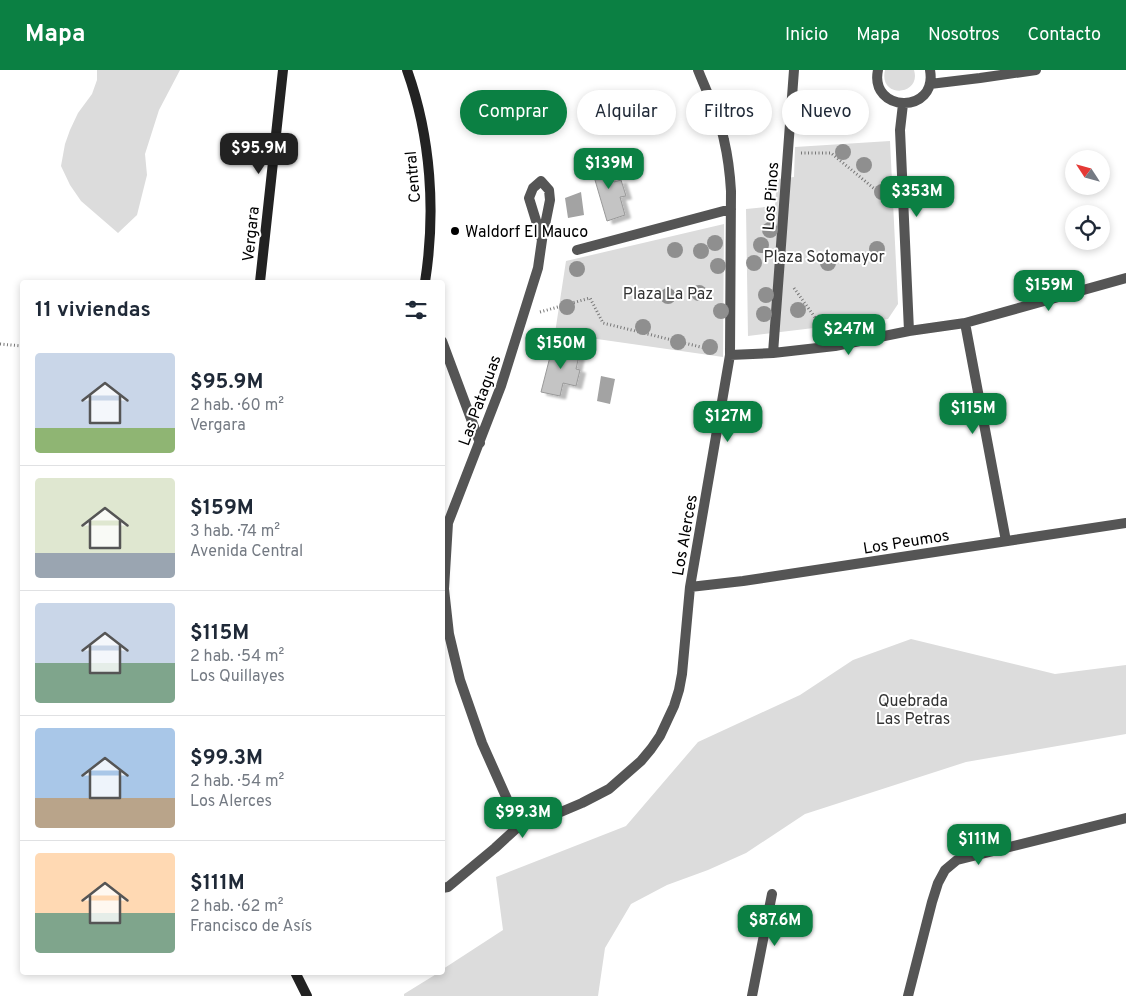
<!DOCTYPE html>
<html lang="es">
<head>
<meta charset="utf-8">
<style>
	body { margin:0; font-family:Overpass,sans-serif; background:#f6f6f7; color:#1f2937; height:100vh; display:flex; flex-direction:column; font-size:19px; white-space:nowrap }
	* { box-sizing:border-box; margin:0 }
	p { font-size:16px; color:#747a83 }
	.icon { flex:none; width:28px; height:28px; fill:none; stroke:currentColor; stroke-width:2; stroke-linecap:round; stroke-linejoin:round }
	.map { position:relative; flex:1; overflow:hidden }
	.details { position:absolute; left:20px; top:210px; width:425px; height:695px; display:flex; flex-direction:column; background:#fff; border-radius:5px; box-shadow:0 2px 8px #0003 }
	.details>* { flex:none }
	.banner { position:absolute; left:460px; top:20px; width:475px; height:45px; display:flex; gap:10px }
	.needle { width:32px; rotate:306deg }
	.fabs { position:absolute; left:1065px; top:80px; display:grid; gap:10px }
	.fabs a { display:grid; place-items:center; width:45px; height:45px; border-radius:50%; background:#fff; box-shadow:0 2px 8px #0003; font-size:25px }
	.price { position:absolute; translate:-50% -42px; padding:0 11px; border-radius:10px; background:#0b8043; color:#fff; font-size:16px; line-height:32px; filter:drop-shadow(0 1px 2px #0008) }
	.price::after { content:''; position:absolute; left:50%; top:30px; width:15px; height:11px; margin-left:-8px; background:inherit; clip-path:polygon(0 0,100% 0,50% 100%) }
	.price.selected { background:#222; color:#fff }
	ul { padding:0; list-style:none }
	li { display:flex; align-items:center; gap:15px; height:125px; padding:0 15px }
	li+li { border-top:1px solid #e0e1e3 }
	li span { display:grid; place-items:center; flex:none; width:140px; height:100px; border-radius:5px; color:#555 }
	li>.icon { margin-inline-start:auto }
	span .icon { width:60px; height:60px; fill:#fffc; stroke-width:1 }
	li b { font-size:21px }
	h2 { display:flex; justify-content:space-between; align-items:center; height:60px; padding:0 15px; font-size:21px }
	.tag { padding:0 18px; border-radius:22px; background:#fff; box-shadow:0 2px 8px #0003; font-size:18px; line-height:45px }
	.tag.selected { background:#0b8043; color:#fff }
	header { display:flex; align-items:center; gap:30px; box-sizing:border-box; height:70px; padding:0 25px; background:#0b8043; color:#fff }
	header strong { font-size:24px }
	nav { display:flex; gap:28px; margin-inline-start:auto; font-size:18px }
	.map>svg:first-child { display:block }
	.green { fill:#dcdcdc }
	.water { fill:#a3a3a3 }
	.building { fill:#c4c4c4; stroke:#999; filter:url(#shadow) }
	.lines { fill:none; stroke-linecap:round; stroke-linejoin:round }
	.path { stroke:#777; stroke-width:3; stroke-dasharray:1 2.5; stroke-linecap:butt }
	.street { stroke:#555; stroke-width:10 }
	.secondary { stroke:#222; stroke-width:10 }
	.tree { fill:#8f8f8f }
	.poi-dot { fill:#000; stroke:#fff; stroke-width:2 }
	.labels { text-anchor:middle; stroke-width:4; stroke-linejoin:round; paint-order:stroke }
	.street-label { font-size:16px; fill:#000; stroke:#fff }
	.poi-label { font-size:16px; fill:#000; stroke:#fff; text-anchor:start }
	.park-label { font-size:16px; fill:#333; stroke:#fff }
</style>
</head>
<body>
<header>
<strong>Mapa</strong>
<nav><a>Inicio</a><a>Mapa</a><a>Nosotros</a><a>Contacto</a></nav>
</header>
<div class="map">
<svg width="1126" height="926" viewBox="0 0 1126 926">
	<defs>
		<filter id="shadow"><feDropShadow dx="5.5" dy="3" stdDeviation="1" flood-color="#0004"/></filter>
	</defs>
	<rect width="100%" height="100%" fill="#fff"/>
	<!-- green -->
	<path class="green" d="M97,0H180L159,40L145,84L147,105L137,145L118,163L81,131L70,115L61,96L65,74L70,60L78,43L92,24L97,10Z
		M885,0H914C922,26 878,29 885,0Z
		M890,71L898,234L888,249L748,266L746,139L775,136L777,109L794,107L795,77Z
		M724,154L723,287L555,263L566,191Z
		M911,569L1055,604L1126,595V664L966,692L805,744L746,783L708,800L667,815L631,834L605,878L598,926H404V924L438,903L442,902L443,899L503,860L496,807L626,756L698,672L800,625L853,590Z"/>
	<!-- water -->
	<path class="water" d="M581,122L584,145L568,148L565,128Z
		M601,306L615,309L610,334L597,331Z"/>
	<!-- building -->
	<path class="building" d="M607,88L614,112L621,110L626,126L620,127L625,145L607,151L590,93Z
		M553,275L580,281L576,299L580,300L576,316L563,313L560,326L541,322Z"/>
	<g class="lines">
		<!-- path -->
		<path class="path" d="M801,83H831L888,130
			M794,218L826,263
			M540,242L590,228L603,253L717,281
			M0,274L22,276"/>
		<!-- street -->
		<path class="street" d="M878,0C869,43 938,45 930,0
			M930,14L980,8L1036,0
			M903,34L900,60L909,261
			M541,111L549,120L550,130L542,170L529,128L533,118Z
			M577,180L731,139
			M965,253L1006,471
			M442,271L480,373
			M773,283L794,0
			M730,285L773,283L835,276L909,261L965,253L1126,208
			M690,517L743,511L1126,453
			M519,756L482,673L460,610L449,564L444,519L448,453L501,316L538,198L542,170
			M442,818L448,817L495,778L519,756L549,747L582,733L609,719L641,691L651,679L660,666L674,636L679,620L682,604L690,517L730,285L731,121C730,104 728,87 724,70C719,46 707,23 698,0
			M752,926L772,824
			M908,926L932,832L938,813L945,800L957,790L1126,748"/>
		<!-- secondary -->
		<path class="secondary" d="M407,0C431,67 436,142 425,212
			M260,212L283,0
			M295,902L307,926"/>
	</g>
	<!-- trees -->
	<g class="tree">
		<circle cx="843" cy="82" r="8"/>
		<circle cx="864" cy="95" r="8"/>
		<circle cx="882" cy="122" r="8"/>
		<circle cx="770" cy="160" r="8"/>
		<circle cx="715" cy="173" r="8"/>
		<circle cx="761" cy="175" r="8"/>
		<circle cx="877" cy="179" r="8"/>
		<circle cx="675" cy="180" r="8"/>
		<circle cx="701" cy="181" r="8"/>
		<circle cx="754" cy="193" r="8"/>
		<circle cx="828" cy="193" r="8"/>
		<circle cx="718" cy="196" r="8"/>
		<circle cx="577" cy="199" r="8"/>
		<circle cx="699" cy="223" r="8"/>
		<circle cx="766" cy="225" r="8"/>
		<circle cx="668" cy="226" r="8"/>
		<circle cx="567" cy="237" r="8"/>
		<circle cx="798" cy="240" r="8"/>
		<circle cx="721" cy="241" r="8"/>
		<circle cx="764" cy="244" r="8"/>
		<circle cx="643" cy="257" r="8"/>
		<circle cx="678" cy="272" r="8"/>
		<circle cx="710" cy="277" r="8"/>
	</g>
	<!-- markers -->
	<circle class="poi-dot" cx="455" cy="161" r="5"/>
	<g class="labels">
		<!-- street labels -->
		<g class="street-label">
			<text transform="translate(412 107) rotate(-95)" y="6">Central</text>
			<text transform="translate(770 126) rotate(-86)" y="6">Los Pinos</text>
			<text transform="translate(250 164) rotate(-84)" y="6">Vergara</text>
			<text transform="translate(479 330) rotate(-70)" y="6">Las Pataguas</text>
			<text transform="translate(684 465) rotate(-80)" y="6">Los Alerces</text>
			<text transform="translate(906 471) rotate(-9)" y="6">Los Peumos</text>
		</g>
		<!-- poi labels -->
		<g class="poi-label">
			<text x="465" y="167">Waldorf El Mauco</text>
		</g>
		<!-- park labels -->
		<g class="park-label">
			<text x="824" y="192">Plaza Sotomayor</text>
			<text x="668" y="229">Plaza La Paz</text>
			<text x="913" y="636">Quebrada<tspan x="913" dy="18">Las Petras</tspan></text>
		</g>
	</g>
</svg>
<div class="fabs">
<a><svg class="needle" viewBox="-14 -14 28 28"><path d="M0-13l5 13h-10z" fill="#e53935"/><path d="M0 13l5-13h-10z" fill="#747a83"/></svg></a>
<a><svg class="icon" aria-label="locate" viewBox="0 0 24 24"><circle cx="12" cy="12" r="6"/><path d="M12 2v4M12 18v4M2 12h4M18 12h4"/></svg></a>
</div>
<b class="price selected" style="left:259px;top:105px">$95.9M</b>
<b class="price" style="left:609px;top:120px">$139M</b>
<b class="price" style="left:917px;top:148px">$353M</b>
<b class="price" style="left:1049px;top:242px">$159M</b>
<b class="price" style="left:849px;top:286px">$247M</b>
<b class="price" style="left:561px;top:300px">$150M</b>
<b class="price" style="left:973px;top:365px">$115M</b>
<b class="price" style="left:728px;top:373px">$127M</b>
<b class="price" style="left:523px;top:769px">$99.3M</b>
<b class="price" style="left:979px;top:796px">$111M</b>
<b class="price" style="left:775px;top:877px">$87.6M</b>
<div class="banner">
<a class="tag selected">Comprar</a>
<a class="tag">Alquilar</a>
<a class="tag">Filtros</a>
<a class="tag">Nuevo</a>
</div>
<section class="details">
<h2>11 viviendas<svg class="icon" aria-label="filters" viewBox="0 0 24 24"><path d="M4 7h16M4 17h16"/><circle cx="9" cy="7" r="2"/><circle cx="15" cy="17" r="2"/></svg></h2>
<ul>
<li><span style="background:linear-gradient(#c9d6e8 75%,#8fb573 0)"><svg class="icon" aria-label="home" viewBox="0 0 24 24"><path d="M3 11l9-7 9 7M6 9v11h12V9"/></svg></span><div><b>$95.9M</b><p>2 hab. · 60 m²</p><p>Vergara</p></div></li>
<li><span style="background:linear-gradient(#dfe7d0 75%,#9aa5b1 0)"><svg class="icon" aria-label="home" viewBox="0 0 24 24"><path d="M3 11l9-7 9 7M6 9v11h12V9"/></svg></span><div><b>$159M</b><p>3 hab. · 74 m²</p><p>Avenida Central</p></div></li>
<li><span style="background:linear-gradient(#c9d6e8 60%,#7fa58c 0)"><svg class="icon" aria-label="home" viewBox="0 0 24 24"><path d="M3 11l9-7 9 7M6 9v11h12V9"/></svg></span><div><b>$115M</b><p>2 hab. · 54 m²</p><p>Los Quillayes</p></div></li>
<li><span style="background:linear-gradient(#a9c7e8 70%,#b9a48a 0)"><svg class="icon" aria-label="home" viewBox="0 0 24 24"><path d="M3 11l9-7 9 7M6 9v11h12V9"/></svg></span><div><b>$99.3M</b><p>2 hab. · 54 m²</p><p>Los Alerces</p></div></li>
<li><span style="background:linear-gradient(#ffd9b3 60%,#7fa58c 0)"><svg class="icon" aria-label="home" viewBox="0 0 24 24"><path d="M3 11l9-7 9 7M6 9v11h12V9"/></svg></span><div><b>$111M</b><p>2 hab. · 62 m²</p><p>Francisco de Asís</p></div></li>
</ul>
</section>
</div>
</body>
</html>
